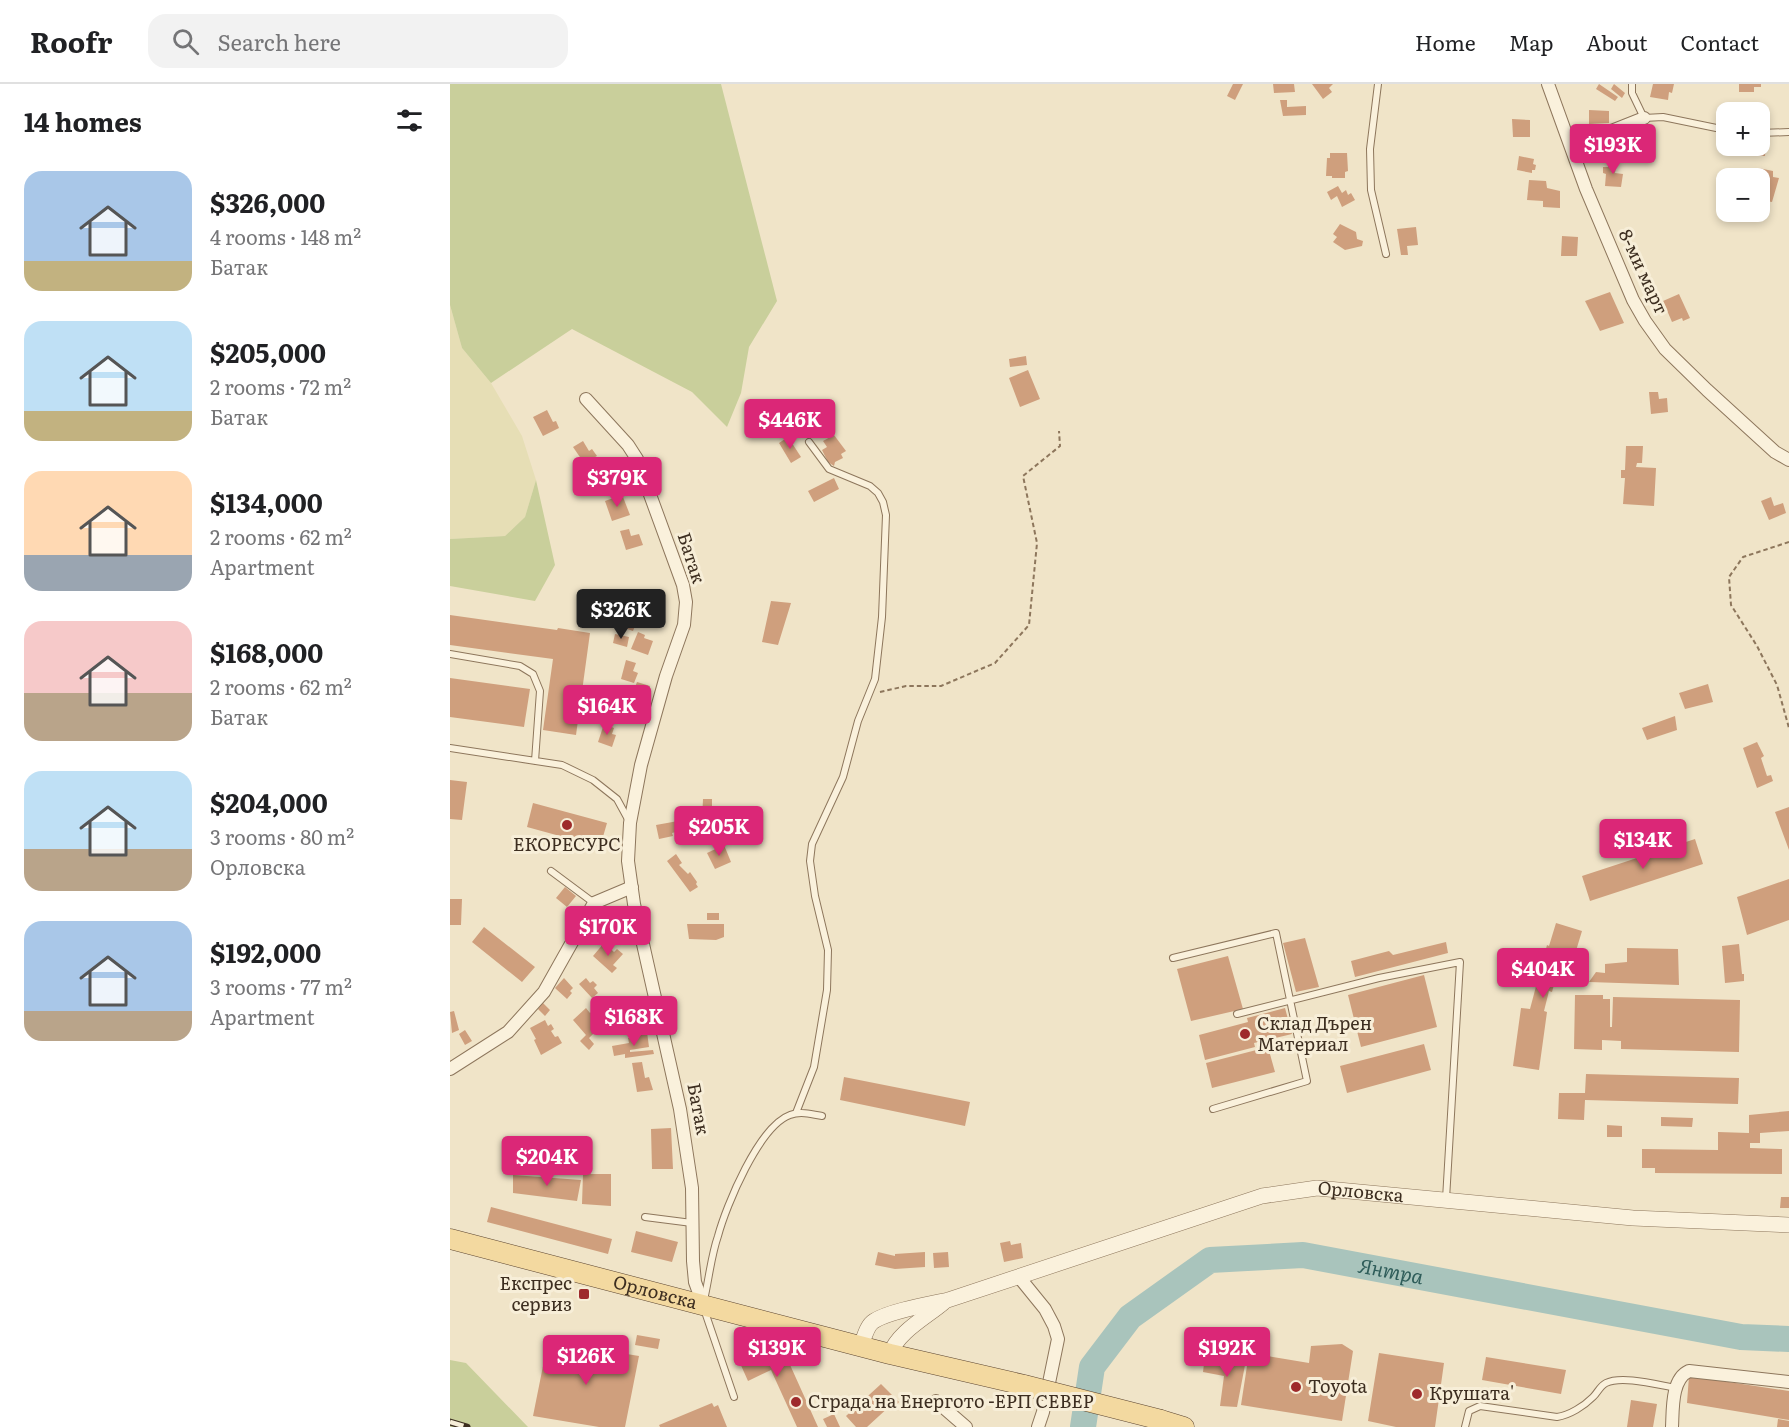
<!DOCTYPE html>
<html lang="en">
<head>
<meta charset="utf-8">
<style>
	body { margin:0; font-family:Literata,serif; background:#f2f2f2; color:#202124; height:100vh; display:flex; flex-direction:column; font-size:22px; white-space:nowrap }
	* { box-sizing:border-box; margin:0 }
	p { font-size:20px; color:#757577 }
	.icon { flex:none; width:33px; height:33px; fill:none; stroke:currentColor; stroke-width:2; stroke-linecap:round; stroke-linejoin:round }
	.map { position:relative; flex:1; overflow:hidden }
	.panel { display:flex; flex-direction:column; background:#fff; width:450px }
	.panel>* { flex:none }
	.buttons { position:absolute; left:1266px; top:18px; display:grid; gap:12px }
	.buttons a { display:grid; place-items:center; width:54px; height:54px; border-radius:12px; background:#fff; box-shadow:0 3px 9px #0003; font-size:30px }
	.price { position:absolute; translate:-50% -51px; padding:0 14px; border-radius:6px; background:#db2777; color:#fff; font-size:20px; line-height:39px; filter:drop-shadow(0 2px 3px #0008) }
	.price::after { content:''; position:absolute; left:50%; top:36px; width:18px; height:14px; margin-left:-9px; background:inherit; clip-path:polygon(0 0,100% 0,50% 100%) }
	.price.selected { background:#222; color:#fff }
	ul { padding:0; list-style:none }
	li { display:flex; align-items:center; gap:18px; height:150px; padding:0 24px }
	li span { display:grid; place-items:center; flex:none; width:168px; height:120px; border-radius:18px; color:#555 }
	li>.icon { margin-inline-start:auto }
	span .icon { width:72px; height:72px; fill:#fffc; stroke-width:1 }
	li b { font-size:26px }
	h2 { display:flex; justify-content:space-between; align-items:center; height:72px; padding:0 24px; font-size:26px }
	header { display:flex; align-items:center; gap:36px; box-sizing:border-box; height:84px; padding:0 30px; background:#fff; border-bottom:2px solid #e0e0e0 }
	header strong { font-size:28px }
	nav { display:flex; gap:33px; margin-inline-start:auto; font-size:21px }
	.search { width:420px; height:54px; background:#f2f2f2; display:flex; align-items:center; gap:15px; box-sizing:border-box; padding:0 21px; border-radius:18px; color:#757577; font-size:22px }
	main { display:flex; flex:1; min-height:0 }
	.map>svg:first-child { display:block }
	.farmland { fill:#e6deb5 }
	.green { fill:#c9cf9b }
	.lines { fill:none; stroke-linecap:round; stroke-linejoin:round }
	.river { stroke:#a9c4bc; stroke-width:26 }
	.building { fill:#cf9f7d }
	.service-casing { stroke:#8d765c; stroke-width:8 }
	.minor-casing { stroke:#8d765c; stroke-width:14 }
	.tertiary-casing { stroke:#8d765c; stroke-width:16 }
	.primary-casing { stroke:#5b4430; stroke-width:21 }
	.path { stroke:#8d765c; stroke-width:2; stroke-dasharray:4.5 3; stroke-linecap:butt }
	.service { stroke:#faf1dc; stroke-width:6 }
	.minor { stroke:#faf1dc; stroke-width:12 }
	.tertiary { stroke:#faf1dc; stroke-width:15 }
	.primary { stroke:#f3d9a0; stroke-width:20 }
	.rail-casing { stroke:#3d2e20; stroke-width:7 }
	.rail { stroke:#f7eed8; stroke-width:4.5; stroke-dasharray:14; stroke-linecap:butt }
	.primary-bridge-casing { stroke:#5b4430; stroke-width:21; stroke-linecap:butt }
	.primary-bridge { stroke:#f3d9a0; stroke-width:20 }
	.poi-dot { fill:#9e2a2b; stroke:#f7eed8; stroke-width:2 }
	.labels { text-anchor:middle; stroke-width:6; stroke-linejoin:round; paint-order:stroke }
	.street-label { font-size:18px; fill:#3d2e20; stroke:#f7eed8 }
	.poi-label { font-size:18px; fill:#3d2e20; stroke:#f7eed8; text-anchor:start }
	.water-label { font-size:20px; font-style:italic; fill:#2f5d5a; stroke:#f7eed8 }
</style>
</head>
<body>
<header>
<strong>Roofr</strong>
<div class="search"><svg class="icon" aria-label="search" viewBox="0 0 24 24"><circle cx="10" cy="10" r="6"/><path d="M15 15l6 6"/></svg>Search here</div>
<nav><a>Home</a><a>Map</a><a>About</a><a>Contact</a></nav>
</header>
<main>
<section class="panel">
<h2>14 homes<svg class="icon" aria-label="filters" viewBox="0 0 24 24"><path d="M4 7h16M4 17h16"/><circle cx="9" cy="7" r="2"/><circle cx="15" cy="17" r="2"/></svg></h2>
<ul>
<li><span style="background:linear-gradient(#a9c7e8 75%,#c2b280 0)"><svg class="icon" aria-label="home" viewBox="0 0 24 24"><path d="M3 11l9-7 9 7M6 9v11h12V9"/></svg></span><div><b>$326,000</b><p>4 rooms · 148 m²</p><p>Батак</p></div></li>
<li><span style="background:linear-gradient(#bfe0f5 75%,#c2b280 0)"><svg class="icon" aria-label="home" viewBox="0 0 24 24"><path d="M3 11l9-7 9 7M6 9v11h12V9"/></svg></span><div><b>$205,000</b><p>2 rooms · 72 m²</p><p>Батак</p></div></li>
<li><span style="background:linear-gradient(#ffd9b3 70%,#9aa5b1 0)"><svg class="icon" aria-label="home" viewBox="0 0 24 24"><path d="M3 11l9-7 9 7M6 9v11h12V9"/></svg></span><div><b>$134,000</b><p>2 rooms · 62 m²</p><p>Apartment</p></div></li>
<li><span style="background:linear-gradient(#f6c9c9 60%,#b9a48a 0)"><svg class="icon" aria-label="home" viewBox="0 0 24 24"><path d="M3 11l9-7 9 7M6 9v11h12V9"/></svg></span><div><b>$168,000</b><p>2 rooms · 62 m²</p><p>Батак</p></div></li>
<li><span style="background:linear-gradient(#bfe0f5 65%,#b9a48a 0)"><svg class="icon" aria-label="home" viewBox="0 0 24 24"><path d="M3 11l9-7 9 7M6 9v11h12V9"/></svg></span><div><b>$204,000</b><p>3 rooms · 80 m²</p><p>Орловска</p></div></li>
<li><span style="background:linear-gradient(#a9c7e8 75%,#b9a48a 0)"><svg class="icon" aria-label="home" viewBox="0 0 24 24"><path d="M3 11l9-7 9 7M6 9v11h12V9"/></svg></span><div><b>$192,000</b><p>3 rooms · 77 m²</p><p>Apartment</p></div></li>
</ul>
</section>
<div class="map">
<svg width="1339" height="1343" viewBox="0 0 1339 1343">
	<rect width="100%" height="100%" fill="#f0e4c8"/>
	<!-- farmland -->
	<path class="farmland" d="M0,221L12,264L41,299L72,352L86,396L75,433L55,452L0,455Z"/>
	<!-- green -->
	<path class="green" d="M0,0H271L327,217L299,263L291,309L277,343L242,308L122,245L41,299L12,264L0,221Z
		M86,396L105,481L85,517L0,502V455L55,452L75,433Z
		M0,1276L16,1279L78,1343H0Z"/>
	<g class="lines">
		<!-- river -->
		<path class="river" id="s1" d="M633,1343L642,1283L680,1233L760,1176L853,1171L1291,1253L1339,1255"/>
	</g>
	<!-- building -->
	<path class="building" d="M783,0H793L785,16L777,12Z
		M823,0H844L845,8L824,9Z
		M862,0H883L879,4L882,8L873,15Z
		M1149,0L1168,13L1165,17L1146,5Z
		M1164,0L1175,9L1172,14L1161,5Z
		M1203,0H1224L1222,9L1219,8L1218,16L1200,13Z
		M1289,0H1311V3H1304V8H1289Z
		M830,16H837V23L856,22V31L833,32Z
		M1139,26L1159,27V39L1139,40Z
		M1062,35L1080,36V53H1063Z
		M1182,53L1185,61L1171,66L1168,57Z
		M1310,58H1316L1315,72H1306V62H1310Z
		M880,69H897L898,87L895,88V94H882V92H876L877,74H880Z
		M1069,72L1084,75L1083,80L1086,81L1085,86H1082V89L1067,86Z
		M1158,77H1167L1165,89L1173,90L1171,103L1155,102L1156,90L1153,89V83H1158Z
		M1308,84L1323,87V93L1329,94L1322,118L1311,116L1313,109L1310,108V94H1306Z
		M1079,96L1096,97L1097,104L1110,107V124L1093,123V117L1077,116Z
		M888,102L892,109L896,106L898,111L901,109L905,116L892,123L887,112L881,116L877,108Z
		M890,140L906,148L907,155L913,157L912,162L895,166L883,158L887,153L883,150Z
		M966,143L968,161L957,162L958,171H951L947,145Z
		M1112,152L1128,153L1127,172H1111Z
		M1160,208L1174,239L1150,247L1135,217Z
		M1229,210L1240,234L1233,237L1232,234L1222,238L1213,217Z
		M576,272L577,281L560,283L559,275Z
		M578,286L590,315L570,323L559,294Z
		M1199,308H1208L1209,315L1217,314L1218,328L1201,330Z
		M97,326L103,338L106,337L109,344L93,352L83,333Z
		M384,351L396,367L391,370L393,374L385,378L384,382L378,378L372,366L377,363L373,357Z
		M338,353L351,373L341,379L329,359Z
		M133,357L139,367L142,365L147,372L134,379L123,363Z
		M1176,362H1193L1192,379H1187L1186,383L1206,384L1204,422L1173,420L1175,394H1171V386H1175Z
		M149,385L151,391L158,388L160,392L162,391L165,400L148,407L140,389Z
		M384,394L389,405L364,418L358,407Z
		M169,412L170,415L173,413L180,431L162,437L155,417Z
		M1321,413L1324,422L1333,419L1336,429L1319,436L1311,417Z
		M179,445L181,452L189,450L193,461L176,466L170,447Z
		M321,517L341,519L328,561L312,558Z
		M159,530L172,535L174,530L188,534L183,547L157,538Z
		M0,531L107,546L108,544L140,549L126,651L93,646L103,575L0,561Z
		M188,548L195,551L194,554L203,557L198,571L181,565Z
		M165,550L179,553L177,563L163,559Z
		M176,576L186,579L183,587L188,589L184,599L171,595Z
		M0,594L80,605L74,643L0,633Z
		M187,598L200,602L197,610L184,606Z
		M1258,600L1263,618L1235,625L1229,609Z
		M166,608L177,614L173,631L159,627Z
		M1225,632L1227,646L1197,656L1192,644Z
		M154,640L164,644L162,650L166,651L162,663L148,658Z
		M1307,658L1314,672L1311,674L1317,692L1321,691L1323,697L1307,704L1293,664Z
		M0,696L17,698L12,736L0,735Z
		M253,715H262V723H267L266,731L261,730L258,748L242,747L243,736L252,737Z
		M83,719L157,739L150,763L77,743Z
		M1339,723V766L1325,728Z
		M228,737L230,747L222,749L223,752L209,755L206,741Z
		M1245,755L1253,780L1140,817L1132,792Z
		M274,761L281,778L265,785L257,769Z
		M226,770L232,779L229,781L238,790L240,788L247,798L246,800L248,803L240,808L217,777Z
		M1339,795V836L1297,851L1287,813Z
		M115,803L126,812L117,823L106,814Z
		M0,815H12L11,841H0Z
		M257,829H269V836H257Z
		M1106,839L1132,847L1125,870L1113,867L1102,908L1099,907L1094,927L1097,928L1089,986L1063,982L1071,924L1080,925L1097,861L1099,862Z
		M237,840H274V853L266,856L239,855Z
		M34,843L85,883L72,898L22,858Z
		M855,854L869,903L846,908L833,859Z
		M996,858L998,869L905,893L901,877L939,867L943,871Z
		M154,859L164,868L167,865L173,870L163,881L167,884L162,889L143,872Z
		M1289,860L1292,890H1294V897L1275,899L1272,862Z
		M1177,864L1228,865L1229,901L1139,898L1146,888L1155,889V880L1177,878Z
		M778,872L793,925L741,937L727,885Z
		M974,891L987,943L911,963L898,911Z
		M114,894L123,904L120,907L122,909L117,915L105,904Z
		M136,894L140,899L143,897L147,901L144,904L148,909L142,914L129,900Z
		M1125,911H1153V915H1160V943H1162L1163,913L1290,916L1289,968L1171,965V957L1152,956V966L1124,965Z
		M93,919L100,926L95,932L88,925Z
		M136,924L140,929L143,926L151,935L142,942L146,947L139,954L144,960L139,966L130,957L136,951L123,936Z
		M835,924L842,950L804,959L805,963L755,976L749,951L798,938L797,934Z
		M4,927L9,946L2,949L0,928Z
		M95,936L98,942L101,940L104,945L101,947L105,953L108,952L112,959L91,971L84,956L86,955L80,944Z
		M15,946L22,957L15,961L9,950Z
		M197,948L199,963L180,966V968L203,966L204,970L175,974V970L164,972L162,962L179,959L178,954L184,953V950Z
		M974,960L981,986L897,1009L890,982Z
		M818,963L825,988L762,1004L756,979Z
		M192,978L195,994L199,993L203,1006L187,1008L182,979Z
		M1136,990L1289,994L1288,1020L1135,1016L1134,1036L1108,1035L1109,1009H1135Z
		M394,993L520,1018L515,1042L390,1016Z
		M1339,1027V1047L1310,1049V1059H1300V1064L1332,1065V1090L1205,1089V1084H1192V1065L1268,1066V1048L1299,1049V1031Z
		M1211,1033L1243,1034L1242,1043L1211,1042Z
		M1157,1041L1172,1042V1053H1157Z
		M221,1044L223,1085H202L201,1045Z
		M133,1090H161V1122L132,1120Z
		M63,1091L131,1096L127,1117L63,1109Z
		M1331,1113H1339V1124H1330Z
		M41,1123L162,1155L158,1170L37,1138Z
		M186,1147L228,1158L222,1178L181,1168Z
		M560,1157L561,1161L571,1159L573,1174L554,1178L550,1159Z
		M428,1168L445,1172V1170L475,1168V1183L445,1185L425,1181Z
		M498,1168L499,1183L484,1184L483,1169Z
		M187,1251L210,1255L208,1265L185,1261Z
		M316,1254L322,1268L332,1263L368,1343H347L321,1286L298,1297L285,1268Z
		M98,1257L189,1272L175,1343H149L83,1332Z
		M892,1260L903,1267L892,1337L791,1321L799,1269L859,1279L861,1262Z
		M929,1269L994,1279L985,1343H946L918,1337Z
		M755,1271L795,1281L787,1323L770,1322L774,1292L753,1288Z
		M1036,1273L1116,1286L1111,1310L1032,1296Z
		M1239,1292L1339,1307V1336L1237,1319Z
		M431,1300L449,1318L443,1324L441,1321L417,1343H406L396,1332Z
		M1181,1316L1207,1320L1203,1343H1177Z
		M262,1319L264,1323L268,1321L277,1343H210L209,1341Z
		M384,1330L390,1343H377L373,1335Z
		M1328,1335L1339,1337V1343H1327Z"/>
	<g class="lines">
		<defs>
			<path id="service" d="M928,0L920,65L921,106L936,170
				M1182,0V9L1194,34L1213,33L1276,46
				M1310,49L1339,48
				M0,570L70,582L83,590L90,607L85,677
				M0,664L112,681L143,696L167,715L179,737
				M101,787L144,819
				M723,874L826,849L857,997L763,1025
				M787,930L929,894L1010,878L996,1115
				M346,1029L364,983L377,906L378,866L365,812L360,777L362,760L393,693L408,637L425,595L432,533L436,431L433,418L428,409L420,402L379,385L359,358
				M195,1133L242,1139
				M254,1216C259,1195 261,1172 268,1152C276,1122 309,1042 340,1031C350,1027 362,1030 372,1032
				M254,1225L284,1313
				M1015,1343L1019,1327L1030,1322L1107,1333C1120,1331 1134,1322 1143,1313C1148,1308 1150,1302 1156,1299C1172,1291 1208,1301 1226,1304"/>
			<path id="minor" d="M1098,0L1136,105L1183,216L1195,237L1215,265L1257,306L1325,368L1339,376
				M1121,63L1194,34
				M136,315L178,361L187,375L233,501L236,518L234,541L216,592L191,681L180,739L178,777L184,820L230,1025L242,1104L243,1177L245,1198L253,1220
				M0,985L58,948L94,908L144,819L182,803
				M569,1193L595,1225L604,1242L608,1255L593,1328L588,1343
				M486,1317L516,1343
				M1222,1343C1223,1326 1221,1295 1239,1287L1339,1298"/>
			<g id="tertiary">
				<path id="s2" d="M411,1262C414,1254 417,1241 424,1237C439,1227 480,1220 498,1216L812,1112L867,1104L1183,1134L1339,1141"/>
				<path d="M440,1270C448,1248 475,1234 493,1219"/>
			</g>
			<g id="primary">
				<path id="s3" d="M0,1155L440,1270L574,1301"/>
				<path d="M711,1336L734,1343"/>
			</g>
		</defs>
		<!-- service casing -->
		<use href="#service" class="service-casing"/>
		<!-- minor casing -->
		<use href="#minor" class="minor-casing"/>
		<!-- tertiary casing -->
		<use href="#tertiary" class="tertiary-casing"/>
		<!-- primary casing -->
		<use href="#primary" class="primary-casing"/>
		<!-- path -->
		<path class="path" d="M1339,458L1293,473L1279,493L1281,521L1307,562L1327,601L1339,644
			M430,608L456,602H491L545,579L579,541L587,459L573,392L610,362L609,347"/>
		<!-- service -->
		<use href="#service" class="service"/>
		<!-- minor -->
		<use href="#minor" class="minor"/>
		<!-- tertiary -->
		<use href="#tertiary" class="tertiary"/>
		<!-- primary -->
		<use href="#primary" class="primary"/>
		<defs>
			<path id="rail" d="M0,1338L17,1343"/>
		</defs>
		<!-- rail casing -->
		<use href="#rail" class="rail-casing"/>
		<!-- rail -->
		<use href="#rail" class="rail"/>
		<defs>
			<path id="primary-bridge" d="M574,1301L711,1336"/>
		</defs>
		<!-- primary-bridge casing -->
		<use href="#primary-bridge" class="primary-bridge-casing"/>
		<!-- primary-bridge -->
		<use href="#primary-bridge" class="primary-bridge"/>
	</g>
	<!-- markers -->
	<g class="poi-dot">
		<circle cx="117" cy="741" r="6"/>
		<circle cx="795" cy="950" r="6"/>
		<rect x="128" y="1204" width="12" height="12" rx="3"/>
		<circle cx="846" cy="1303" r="6"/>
		<circle cx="967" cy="1310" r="6"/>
		<circle cx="346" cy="1318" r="6"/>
	</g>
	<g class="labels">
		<!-- street labels -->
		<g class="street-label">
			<text transform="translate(1193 188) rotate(65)" y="6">8-ми март</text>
			<text transform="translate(241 474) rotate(72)" y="6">Батак</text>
			<text transform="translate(248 1025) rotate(79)" y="6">Батак</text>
			<text dy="6" stroke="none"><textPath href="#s2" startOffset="536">Орловска</textPath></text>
			<text dy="6" stroke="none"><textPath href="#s3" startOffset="212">Орловска</textPath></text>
		</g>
		<!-- poi labels -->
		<g class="poi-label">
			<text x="117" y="767" text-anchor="middle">ЕКОРЕСУРС</text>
			<text x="807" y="946">Склад Дърен<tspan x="807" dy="21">Материал</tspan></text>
			<text x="122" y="1206" text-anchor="end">Експрес<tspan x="122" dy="21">сервиз</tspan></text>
			<text x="858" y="1309">Toyota</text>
			<text x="979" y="1316">Крушата'</text>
			<text x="358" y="1324">Сграда на Енергото -ЕРП СЕВЕР</text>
		</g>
		<!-- water labels -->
		<g class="water-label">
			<text dy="7" stroke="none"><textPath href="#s1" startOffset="404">Янтра</textPath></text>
		</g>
	</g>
</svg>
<div class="buttons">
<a>+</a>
<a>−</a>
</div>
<b class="price" style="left:1163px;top:91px">$193K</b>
<b class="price" style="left:340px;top:366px">$446K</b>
<b class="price" style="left:167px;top:424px">$379K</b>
<b class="price selected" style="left:171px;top:556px">$326K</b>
<b class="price" style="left:157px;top:652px">$164K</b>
<b class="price" style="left:269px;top:773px">$205K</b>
<b class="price" style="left:1193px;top:786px">$134K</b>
<b class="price" style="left:158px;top:873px">$170K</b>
<b class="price" style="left:1093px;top:915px">$404K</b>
<b class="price" style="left:184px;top:963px">$168K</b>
<b class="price" style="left:97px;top:1103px">$204K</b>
<b class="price" style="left:327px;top:1294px">$139K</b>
<b class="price" style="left:777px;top:1294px">$192K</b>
<b class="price" style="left:136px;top:1302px">$126K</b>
</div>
</main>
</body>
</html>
